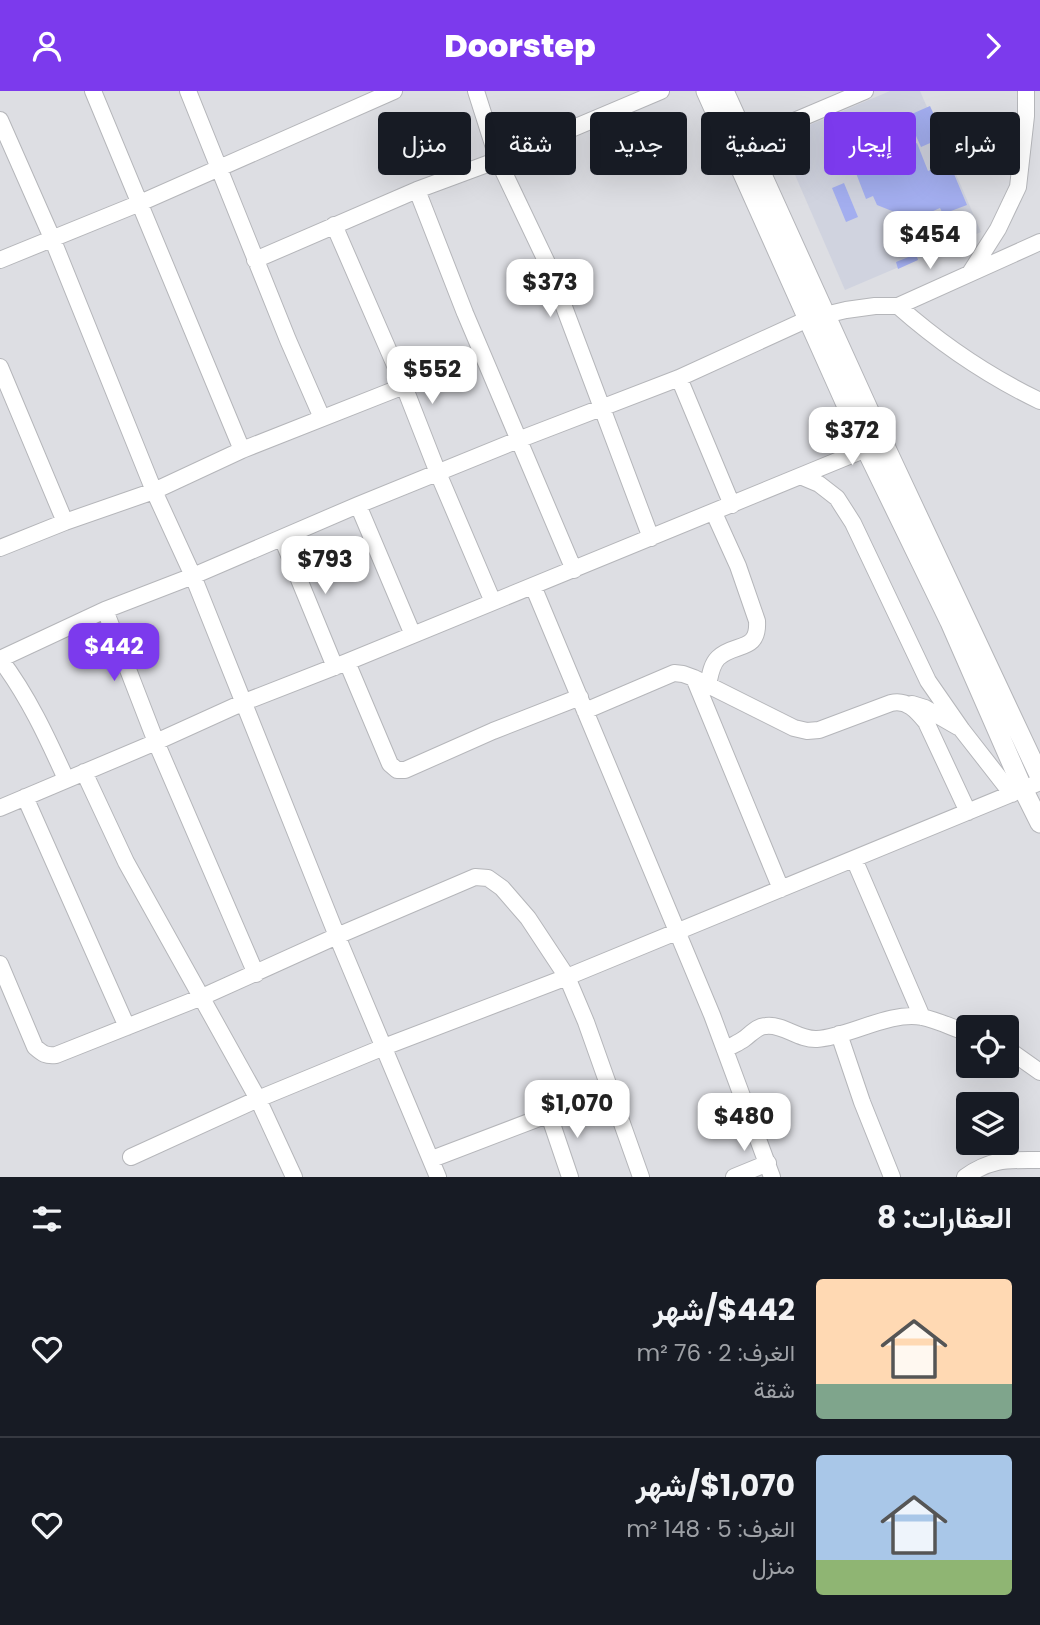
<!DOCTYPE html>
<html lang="ar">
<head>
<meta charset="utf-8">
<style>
	body { margin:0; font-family:Poppins,Vazirmatn,sans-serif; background:#20242c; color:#f1f3f6; direction:rtl; height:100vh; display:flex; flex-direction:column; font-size:26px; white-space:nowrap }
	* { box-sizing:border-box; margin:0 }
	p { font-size:23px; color:#9ea1a6 }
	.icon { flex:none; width:38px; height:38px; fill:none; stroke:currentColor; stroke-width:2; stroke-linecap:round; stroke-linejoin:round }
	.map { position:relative; height:1086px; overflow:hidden; direction:ltr }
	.drawer { display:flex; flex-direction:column; background:#171b24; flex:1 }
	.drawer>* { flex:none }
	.guide { position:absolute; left:21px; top:21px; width:999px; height:63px; direction:rtl; display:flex; gap:14px }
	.buttons { position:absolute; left:956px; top:924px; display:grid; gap:14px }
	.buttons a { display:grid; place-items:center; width:63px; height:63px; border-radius:7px; background:#171b24; box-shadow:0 7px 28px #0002; font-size:35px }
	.price { position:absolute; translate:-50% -60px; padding:0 16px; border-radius:14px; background:#fff; color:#222; font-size:23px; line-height:46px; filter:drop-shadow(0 2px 4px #0008) }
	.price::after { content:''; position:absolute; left:50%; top:42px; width:21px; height:16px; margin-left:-10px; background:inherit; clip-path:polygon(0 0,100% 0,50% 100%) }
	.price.on { background:#7c3aed; color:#fff }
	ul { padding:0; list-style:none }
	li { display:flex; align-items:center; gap:21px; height:175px; padding:0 28px }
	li+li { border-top:2px solid #363941 }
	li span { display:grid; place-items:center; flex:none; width:196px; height:140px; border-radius:7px; color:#555 }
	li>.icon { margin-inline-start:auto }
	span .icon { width:84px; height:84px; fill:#fffc; stroke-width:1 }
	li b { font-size:30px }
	h2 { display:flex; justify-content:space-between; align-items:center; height:84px; padding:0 28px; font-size:30px }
	.tag { padding:0 24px; border-radius:7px; background:#171b24; box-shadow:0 7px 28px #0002; font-size:24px; line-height:63px }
	.tag.on { background:#7c3aed; color:#fff }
	header { display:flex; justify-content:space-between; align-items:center; height:91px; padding:0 28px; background:#7c3aed; color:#fff; font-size:32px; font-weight:800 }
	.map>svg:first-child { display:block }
	.built { fill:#d0d3df }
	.building { fill:#a3aeef }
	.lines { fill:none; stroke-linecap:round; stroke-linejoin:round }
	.minor-casing { stroke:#b5b6ba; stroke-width:18 }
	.major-casing { stroke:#b5b6ba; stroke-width:21 }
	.minor { stroke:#fff; stroke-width:16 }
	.major { stroke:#fff; stroke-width:19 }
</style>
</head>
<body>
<header><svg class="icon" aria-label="forward" viewBox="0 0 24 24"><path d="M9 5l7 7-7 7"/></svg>Doorstep<svg class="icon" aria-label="person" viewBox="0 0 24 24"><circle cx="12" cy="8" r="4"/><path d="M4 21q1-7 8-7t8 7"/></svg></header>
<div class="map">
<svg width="1040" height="1086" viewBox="0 0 1040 1086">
	<rect width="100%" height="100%" fill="#dddee3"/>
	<!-- built -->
	<path class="built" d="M890,0H920L981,141L845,199L779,47Z"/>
	<!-- building -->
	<path class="building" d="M930,15L944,46L921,56L907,25Z
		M917,52L928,80L949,71L967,114L943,123L940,117L924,124L935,150L939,148L943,158L926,165L922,157L925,156L912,128L877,114L873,105L866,108L854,77Z
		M844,92L858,126L846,131L832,97Z
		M916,163L918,169L898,178L896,171Z"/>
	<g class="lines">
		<defs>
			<path id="minor" d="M93,0L242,359
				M188,0L288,249L322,327
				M476,0L498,69L549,176L651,447
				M0,29L52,147L154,400L193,485L337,845L438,1086
				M747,50L865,0
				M417,99L465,222L574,479
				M334,134L404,295L438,382L493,511
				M0,169L140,112L394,0
				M255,169L417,99L498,69L661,0
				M970,182L998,138L1018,96L1026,25V0
				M898,215C941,253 988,285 1040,310
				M0,276L65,431
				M679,287L732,414
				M800,385L819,393L837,407L853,432L928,590L962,639L1012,703
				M358,414L413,544
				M282,447L335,576
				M0,457L65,431L154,400L242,359L404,295
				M533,495L712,924L772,1086
				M105,519L156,651L256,883
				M0,568L105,519L193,485L358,414L518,349L679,287L808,228L846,219L875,215H898L1040,151
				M0,568C28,605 47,646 66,688
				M347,571L390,673L397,679H405L493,640L580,606
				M694,587L781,798
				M708,594C710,585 711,574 718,567C734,551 759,562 757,530L738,475L714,422
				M912,613L925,617L958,636
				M585,620L674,582L683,583L694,587L794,637L807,640L819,639L891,612C907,608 917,620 926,631L968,721
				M84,681L126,771L258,1008L294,1086
				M25,706L127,936
				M0,717L156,651L242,612L347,571L866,358
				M854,768L922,926
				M0,873L35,956C43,963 46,965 56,964L202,906L337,845L475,786L488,787L502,797L528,827L567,886L586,931L641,1086
				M839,943L862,1011L892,1086
				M1006,957L1040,981
				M725,959C731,955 738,952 744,948C751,943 757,935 766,935C784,933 798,949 817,948C849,946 889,920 922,926C937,929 953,937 968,942
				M549,1024L570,1086
				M131,1066L258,1008L384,956L567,886L1040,691
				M432,1068L610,1000
				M734,1086L768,1072
				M965,1086C992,1067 1008,1069 1040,1069"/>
			<path id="major" d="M706,0L866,358L950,531L1023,698L1040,732
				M724,0L884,353L1040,686"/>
		</defs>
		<!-- minor casing -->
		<use href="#minor" class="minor-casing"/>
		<!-- major casing -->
		<use href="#major" class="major-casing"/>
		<!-- minor -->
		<use href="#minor" class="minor"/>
		<!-- major -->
		<use href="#major" class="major"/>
	</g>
</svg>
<div class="buttons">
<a><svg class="icon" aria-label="locate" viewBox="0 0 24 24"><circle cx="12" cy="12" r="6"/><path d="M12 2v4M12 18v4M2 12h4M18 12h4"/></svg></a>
<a><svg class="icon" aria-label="layers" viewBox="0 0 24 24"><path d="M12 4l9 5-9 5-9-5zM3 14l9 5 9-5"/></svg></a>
</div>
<b class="price" style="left:930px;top:180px">$454</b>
<b class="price" style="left:550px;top:228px">$373</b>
<b class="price" style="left:432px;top:315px">$552</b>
<b class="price" style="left:852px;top:376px">$372</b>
<b class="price" style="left:325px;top:505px">$793</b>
<b class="price on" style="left:114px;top:592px">$442</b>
<b class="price" style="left:577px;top:1049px">$1,070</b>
<b class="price" style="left:744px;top:1062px">$480</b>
<div class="guide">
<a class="tag">شراء</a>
<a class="tag on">إيجار</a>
<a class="tag">تصفية</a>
<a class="tag">جديد</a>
<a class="tag">شقة</a>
<a class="tag">منزل</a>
</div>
</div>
<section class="drawer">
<h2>العقارات: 8<svg class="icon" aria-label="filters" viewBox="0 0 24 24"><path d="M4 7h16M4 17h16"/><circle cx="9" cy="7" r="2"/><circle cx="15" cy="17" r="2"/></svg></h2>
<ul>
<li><span style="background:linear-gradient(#ffd9b3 75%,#7fa58c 0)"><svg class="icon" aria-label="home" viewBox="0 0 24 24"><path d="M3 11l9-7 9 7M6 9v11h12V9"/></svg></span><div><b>$442/شهر</b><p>الغرف: 2 · 76 m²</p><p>شقة</p></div><svg class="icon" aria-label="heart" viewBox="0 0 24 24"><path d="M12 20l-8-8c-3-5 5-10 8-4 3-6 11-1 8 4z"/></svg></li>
<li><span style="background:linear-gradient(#a9c7e8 75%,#8fb573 0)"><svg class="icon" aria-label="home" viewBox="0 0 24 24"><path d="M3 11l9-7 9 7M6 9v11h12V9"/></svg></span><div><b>$1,070/شهر</b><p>الغرف: 5 · 148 m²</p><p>منزل</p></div><svg class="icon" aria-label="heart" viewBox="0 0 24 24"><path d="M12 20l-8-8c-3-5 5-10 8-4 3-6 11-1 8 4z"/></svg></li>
</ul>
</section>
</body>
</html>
